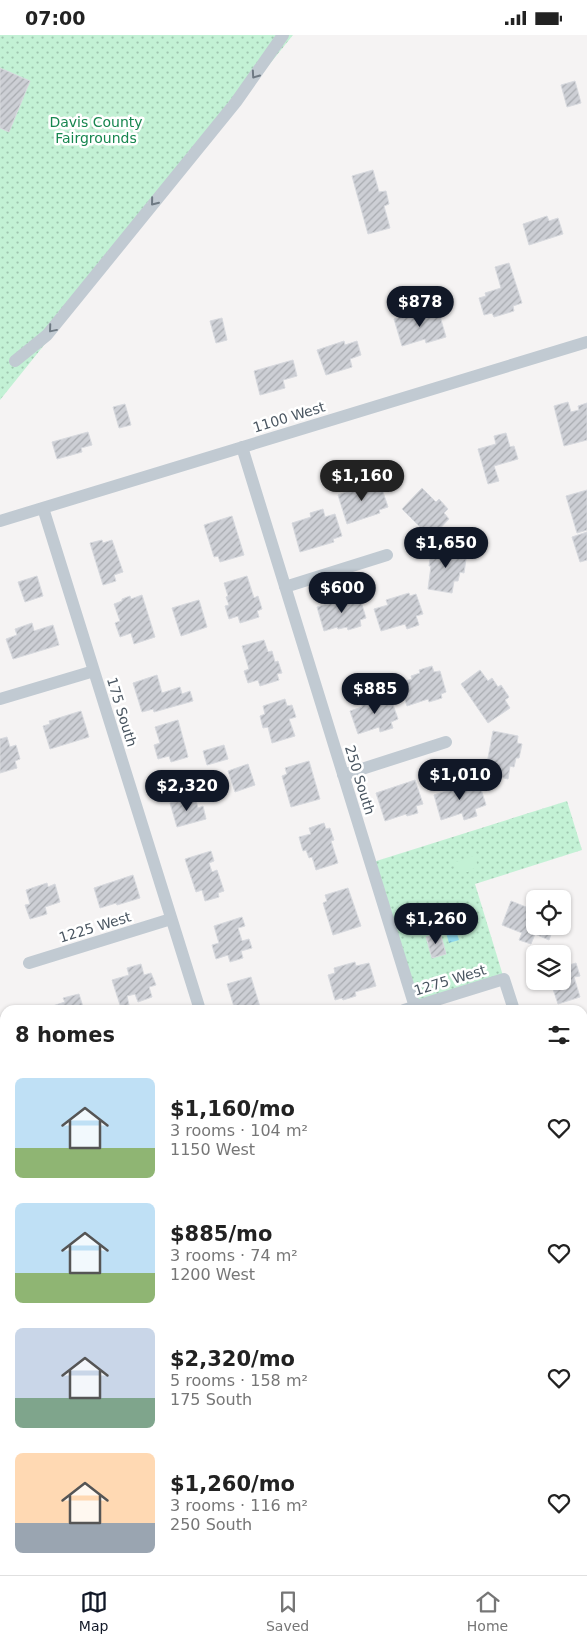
<!DOCTYPE html>
<html lang="en">
<head>
<meta charset="utf-8">
<style>
	body { margin:0; font-family:"DejaVu Sans",sans-serif; background:#f6f6f6; color:#222; height:100vh; display:flex; flex-direction:column; font-size:19px; white-space:nowrap }
	* { box-sizing:border-box; margin:0 }
	p { font-size:16px; color:#767676 }
	.icon { flex:none; width:28px; height:28px; fill:none; stroke:currentColor; stroke-width:2; stroke-linecap:round; stroke-linejoin:round }
	.map { position:relative; flex:1; overflow:hidden }
	.drawer { position:absolute; left:0px; top:970px; width:588px; height:570px; display:flex; flex-direction:column; background:#fff; border-radius:15px 15px 0 0; box-shadow:0 1px 4px #0004 }
	.drawer>* { flex:none }
	.controls { position:absolute; left:526px; top:855px; display:grid; gap:10px }
	.controls a { display:grid; place-items:center; width:45px; height:45px; border-radius:8px; background:#fff; box-shadow:0 1px 4px #0004; font-size:25px }
	.price { position:absolute; translate:-50% -42px; padding:0 11px; border-radius:18px; background:#111827; color:#fff; font-size:16px; line-height:32px; filter:drop-shadow(0 1px 2px #0008) }
	.price::after { content:''; position:absolute; left:50%; top:30px; width:15px; height:11px; margin-left:-8px; background:inherit; clip-path:polygon(0 0,100% 0,50% 100%) }
	.price.active { background:#222; color:#fff }
	ul { padding:0; list-style:none }
	li { display:flex; align-items:center; gap:15px; height:125px; padding:0 15px }
	li span { display:grid; place-items:center; flex:none; width:140px; height:100px; border-radius:8px; color:#555 }
	li>.icon { margin-inline-start:auto }
	span .icon { width:60px; height:60px; fill:#fffc; stroke-width:1 }
	li b { font-size:21px }
	h2 { display:flex; justify-content:space-between; align-items:center; height:60px; padding:0 15px; font-size:21px }
	.status { display:flex; justify-content:space-between; align-items:center; height:35px; padding:0 25px; background:#fff; direction:ltr }
	.status svg { height:14px; fill:currentColor }
	.tabs { display:flex; justify-content:space-around; align-items:center; height:70px; border-top:1px solid #e0e0e0; background:#fff; font-size:14px; color:#767676 }
	.tabs a { display:grid; justify-items:center; gap:2px }
	.tabs .active { color:#111827 }
	.map>svg:first-child { display:block }
	.park { fill:url(#park-dots) }
	.pitch { fill:#c3f1d5 }
	.water { fill:url(#water-ripples) }
	.lines { fill:none; stroke-linecap:round; stroke-linejoin:round }
	.stream { stroke:#90daee; stroke-width:4 }
	.building { fill:url(#building-hatch); stroke:#d7d9de }
	.minor { stroke:#c1cad2; stroke-width:12 }
	.oneway { stroke:#6e7983 }
	.labels { text-anchor:middle; stroke-width:5; stroke-linejoin:round; paint-order:stroke }
	.park-label { font-size:14px; fill:#17864f; stroke:#fff }
	.street-label { font-size:14px; fill:#4a5661; stroke:#fff }
</style>
</head>
<body>
<div class="status"><b>07:00</b><svg viewBox="0 0 49 12"><path d="M0 12V9h3v3zM5 12V6h3v6zM10 12V3h3v9zM15 12V0h3v12zM26 1h20v11H26zM47 4h2v5h-2z"/></svg></div>
<div class="map">
<svg width="587" height="1540" viewBox="0 0 587 1540">
	<defs>
		<pattern id="park-dots" width="8" height="8" patternUnits="userSpaceOnUse" patternTransform="scale(1.25)"><rect width="8" height="8" fill="#c3f1d5"/><path d="M2 2h.1M6 6h.1" fill="none" stroke="#a0c6b0" stroke-width="1.8" stroke-linecap="round"/></pattern>
		<pattern id="water-ripples" width="26" height="14" patternUnits="userSpaceOnUse" patternTransform="scale(1.25)"><rect width="26" height="14" fill="#90daee"/><path d="M2 4q2-2 4 0t4 0M15 11q2-2 4 0t4 0" fill="none" stroke="#78b4c4"/></pattern>
		<pattern id="building-hatch" width="6" height="6" patternUnits="userSpaceOnUse" patternTransform="scale(1.25)"><rect width="6" height="6" fill="#cdcfd5"/><path d="M-1 1l2-2M0 6l6-6M5 7l2-2" fill="none" stroke="#a8abb0"/></pattern>
	</defs>
	<rect width="100%" height="100%" fill="#f5f3f3"/>
	<!-- park -->
	<path class="park" d="M0,0H293L0,365Z
		M567,766L582,815L475,849L504,944L415,972L370,828Z
		M0,1370L5,1372V1430L0,1440Z"/>
	<!-- pitch -->
	<path class="pitch" d="M476,820L477,831L468,837H458L453,828Z"/>
	<!-- water -->
	<path class="water" d="M449,874L459,905L449,908L440,877Z"/>
	<g class="lines">
		<!-- stream -->
		<path class="stream" d="M532,1535L536,1540"/>
	</g>
	<!-- building -->
	<path class="building" d="M0,33L30,46L9,97L0,93Z
		M575,46L581,68L567,72L561,50Z
		M373,135L379,157L386,156L389,169L384,171L390,193L368,199L352,141Z
		M547,181L549,186L558,183L563,199L529,210L523,189Z
		M509,228L522,268L513,271L514,276L494,282L492,278L484,280L479,263L486,261L485,258L501,253L495,232Z
		M426,275L428,281L439,278L446,302L426,308L425,304L402,311L394,284Z
		M222,283L227,305L216,308L210,286Z
		M344,306L345,310L357,306L361,320L350,324L352,332L326,340L317,315Z
		M293,325L297,341L283,345L285,353L260,360L254,336Z
		M568,367L571,377L579,375L578,371L587,368V405L564,411L554,371Z
		M125,369L131,390L119,393L113,372Z
		M88,397L92,410L81,413L82,417L57,424L52,407Z
		M506,398L510,412L514,411L518,424L494,431L499,446L488,449L478,414L496,409L494,401Z
		M369,445L372,454L381,451L388,472L379,475L380,478L347,489L338,460L357,453L356,450Z
		M422,453L436,467L439,464L448,474L444,478L449,484L431,503L402,474Z
		M587,455V495L577,498L566,461Z
		M323,474L325,482L335,479L342,501L333,504L334,507L300,517L292,488L311,482L310,478Z
		M232,481L244,520L220,527L218,521L214,522L204,490Z
		M587,497V525L580,527L572,502Z
		M102,505L103,508L112,505L123,537L114,540L116,546L103,550L90,508Z
		M437,512L463,516L462,524H466L464,538L460,537L458,546H454L452,558L428,554L431,531H429L431,518H436Z
		M37,541L43,561L25,567L18,547Z
		M247,541L254,563L258,561L262,574L257,576L259,582L240,588L238,581L229,584L225,571L229,570L226,562L228,561L224,548Z
		M409,558L410,561L416,559L423,579L416,581L419,590L407,594L405,589L381,596L374,574L388,570L386,565Z
		M142,560L155,602L134,609L131,598L120,602L115,588L120,586L114,569L122,566V564L130,561L131,564Z
		M359,560L366,583L360,585L361,591L348,595L347,592L338,594L337,592L324,596L317,572Z
		M199,565L207,592L181,601L172,573Z
		M32,588L34,596L53,590L59,610L13,624L6,604L17,600L15,594Z
		M264,605L268,617L272,616L275,627L278,626L282,638L277,639L279,645L260,651L258,645L248,648L244,636L249,634L242,611Z
		M432,631L434,637L440,636L446,657L441,659L442,663L429,667L428,664L407,671L399,648L412,644L411,641L420,638L419,635Z
		M480,635L488,646L492,643L498,652L501,650L509,662L505,665L510,673L488,688L461,649Z
		M157,640L162,658L180,652L182,659L190,656L193,666L154,677L153,674L142,677L133,648Z
		M383,659L385,666L391,664L398,684L391,687L393,693L380,697L379,692L358,699L350,676L362,672V669L371,666L370,663Z
		M285,664L287,671L292,670L296,682L289,684L295,701L272,708L268,692L263,693L260,681L265,679L263,671Z
		M81,676L89,702L50,714L43,691L50,689L49,686Z
		M178,685L188,722L171,727L169,721L158,724L154,710L160,708L155,692Z
		M493,696L518,701L517,708L522,709L519,723H516L514,732L510,731L508,744L485,739Z
		M7,702L10,712L16,710L20,724L15,726L17,733L0,738V704Z
		M224,710L228,724L207,730L203,716Z
		M309,726L320,764L291,772L282,741L287,739L285,733Z
		M248,729L255,750L235,757L228,736Z
		M466,743L470,754L480,751L486,770L475,774L477,781L464,785L462,778L441,785L434,760L455,753L453,748Z
		M415,745L423,769L416,771L418,778L407,781L406,779L385,786L376,758Z
		M195,761L198,773L203,771L206,784L177,792L170,768Z
		M324,788L326,794L330,793L334,805L331,806L338,828L316,835L312,822L309,823L306,815L303,816L299,802L311,799L309,793Z
		M211,816L214,826L209,828L212,837L217,835L224,856L218,858L219,862L205,866L202,855L196,857L185,824Z
		M133,840L140,863L117,870L116,868L100,873L94,853Z
		M47,848L48,852L55,849L60,867L45,872L47,879L30,884L25,870L30,869L26,855Z
		M348,853L361,891L333,900L323,868L327,866L325,860Z
		M511,866L531,874L533,869L535,870V891H554L549,905L535,899L531,909L519,905L522,898L502,890Z
		M242,882L245,891L238,893L242,906L249,904L252,913L241,916L243,923L230,927L228,920L216,924L212,910L219,908L214,891Z
		M440,897L446,919L432,923L426,902Z
		M355,927L356,931L369,928L376,951L355,957L356,961L343,965L342,963L335,965L328,940L335,938L334,933Z
		M576,928L580,941L574,942L580,962L558,969L551,948L547,949L546,946H562V932Z
		M141,929L144,940L151,938L156,950L149,952L152,962L138,967L135,959L127,961L129,970L121,973L112,945L129,940L127,933Z
		M251,942L260,972L249,975H235L227,949Z
		M79,959L84,975H40L65,967L63,963Z
		M585,985L587,998L584,999L587,1007V1018L582,1019V986Z
		M587,1032V1076L582,1078V1033Z
		M585,1281L587,1284V1308L582,1311V1282Z
		M586,1391L587,1393V1424L585,1421L582,1422V1392Z
		M2,1494L5,1495V1525L0,1522V1497Z
		M16,1535H39L37,1540H20L15,1537Z
		M58,1535H66L75,1540H55Z
		M167,1535H190L191,1540H169Z
		M254,1535H279L280,1537L271,1540H260L259,1537L255,1539Z"/>
	<g class="lines">
		<!-- minor -->
		<path class="minor" d="M15,326L47,300L236,67L283,0
			M242,412L415,972
			M43,473L200,975
			M0,486L587,307
			M285,552L387,520
			M0,664L94,636
			M343,740L446,707
			M29,928L171,884
			M404,975L504,944L514,975
			M582,1107L587,1106
			M582,1190L587,1205
			M582,1352L587,1350
			M0,1359L5,1362
			M0,1450L5,1440
			M220,1535L222,1540"/>
	</g>
	<!-- one-way arrows -->
	<defs><path id="oneway-chevron" d="M-2-3.5L2.5 0L-2 3.5" fill="none" stroke-width="1.6" stroke-linecap="round" stroke-linejoin="round" transform="scale(1.25)"/></defs>
	<g class="oneway">
		<use href="#oneway-chevron" transform="translate(255 40) rotate(125)"/>
		<use href="#oneway-chevron" transform="translate(154 167) rotate(129)"/>
		<use href="#oneway-chevron" transform="translate(52 294) rotate(130)"/>
	</g>
	<g class="labels">
		<!-- park labels -->
		<g class="park-label">
			<text x="96" y="92">Davis County<tspan x="96" dy="16">Fairgrounds</tspan></text>
		</g>
		<!-- street labels -->
		<g class="street-label">
			<text transform="translate(289 382) rotate(-17)" y="5">1100 West</text>
			<text transform="translate(122 677) rotate(73)" y="5">175 South</text>
			<text transform="translate(360 745) rotate(73)" y="5">250 South</text>
			<text transform="translate(95 892) rotate(-17)" y="5">1225 West</text>
			<text transform="translate(450 945) rotate(-17)" y="5">1275 West</text>
		</g>
	</g>
</svg>
<div class="controls">
<a><svg class="icon" aria-label="locate" viewBox="0 0 24 24"><circle cx="12" cy="12" r="6"/><path d="M12 2v4M12 18v4M2 12h4M18 12h4"/></svg></a>
<a><svg class="icon" aria-label="layers" viewBox="0 0 24 24"><path d="M12 4l9 5-9 5-9-5zM3 14l9 5 9-5"/></svg></a>
</div>
<b class="price" style="left:420px;top:293px">$878</b>
<b class="price active" style="left:362px;top:467px">$1,160</b>
<b class="price" style="left:446px;top:534px">$1,650</b>
<b class="price" style="left:342px;top:579px">$600</b>
<b class="price" style="left:375px;top:680px">$885</b>
<b class="price" style="left:460px;top:766px">$1,010</b>
<b class="price" style="left:187px;top:777px">$2,320</b>
<b class="price" style="left:436px;top:910px">$1,260</b>
<section class="drawer">
<h2>8 homes<svg class="icon" aria-label="filters" viewBox="0 0 24 24"><path d="M4 7h16M4 17h16"/><circle cx="9" cy="7" r="2"/><circle cx="15" cy="17" r="2"/></svg></h2>
<ul>
<li><span style="background:linear-gradient(#bfe0f5 70%,#8fb573 0)"><svg class="icon" aria-label="home" viewBox="0 0 24 24"><path d="M3 11l9-7 9 7M6 9v11h12V9"/></svg></span><div><b>$1,160/mo</b><p>3 rooms · 104 m²</p><p>1150 West</p></div><svg class="icon" aria-label="heart" viewBox="0 0 24 24"><path d="M12 20l-8-8c-3-5 5-10 8-4 3-6 11-1 8 4z"/></svg></li>
<li><span style="background:linear-gradient(#bfe0f5 70%,#8fb573 0)"><svg class="icon" aria-label="home" viewBox="0 0 24 24"><path d="M3 11l9-7 9 7M6 9v11h12V9"/></svg></span><div><b>$885/mo</b><p>3 rooms · 74 m²</p><p>1200 West</p></div><svg class="icon" aria-label="heart" viewBox="0 0 24 24"><path d="M12 20l-8-8c-3-5 5-10 8-4 3-6 11-1 8 4z"/></svg></li>
<li><span style="background:linear-gradient(#c9d6e8 70%,#7fa58c 0)"><svg class="icon" aria-label="home" viewBox="0 0 24 24"><path d="M3 11l9-7 9 7M6 9v11h12V9"/></svg></span><div><b>$2,320/mo</b><p>5 rooms · 158 m²</p><p>175 South</p></div><svg class="icon" aria-label="heart" viewBox="0 0 24 24"><path d="M12 20l-8-8c-3-5 5-10 8-4 3-6 11-1 8 4z"/></svg></li>
<li><span style="background:linear-gradient(#ffd9b3 70%,#9aa5b1 0)"><svg class="icon" aria-label="home" viewBox="0 0 24 24"><path d="M3 11l9-7 9 7M6 9v11h12V9"/></svg></span><div><b>$1,260/mo</b><p>3 rooms · 116 m²</p><p>250 South</p></div><svg class="icon" aria-label="heart" viewBox="0 0 24 24"><path d="M12 20l-8-8c-3-5 5-10 8-4 3-6 11-1 8 4z"/></svg></li>
</ul>
</section>
</div>
<nav class="tabs">
<a class="active"><svg class="icon" aria-label="map" viewBox="0 0 24 24"><path d="M3 6l6-2 6 2 6-2v14l-6 2-6-2-6 2zM9 4v14M15 6v14"/></svg>Map</a>
<a><svg class="icon" aria-label="saved" viewBox="0 0 24 24"><path d="M7 4h10v16l-5-4-5 4z"/></svg>Saved</a>
<a><svg class="icon" aria-label="home" viewBox="0 0 24 24"><path d="M3 11l9-7 9 7M6 9v11h12V9"/></svg>Home</a>
</nav>
</body>
</html>
